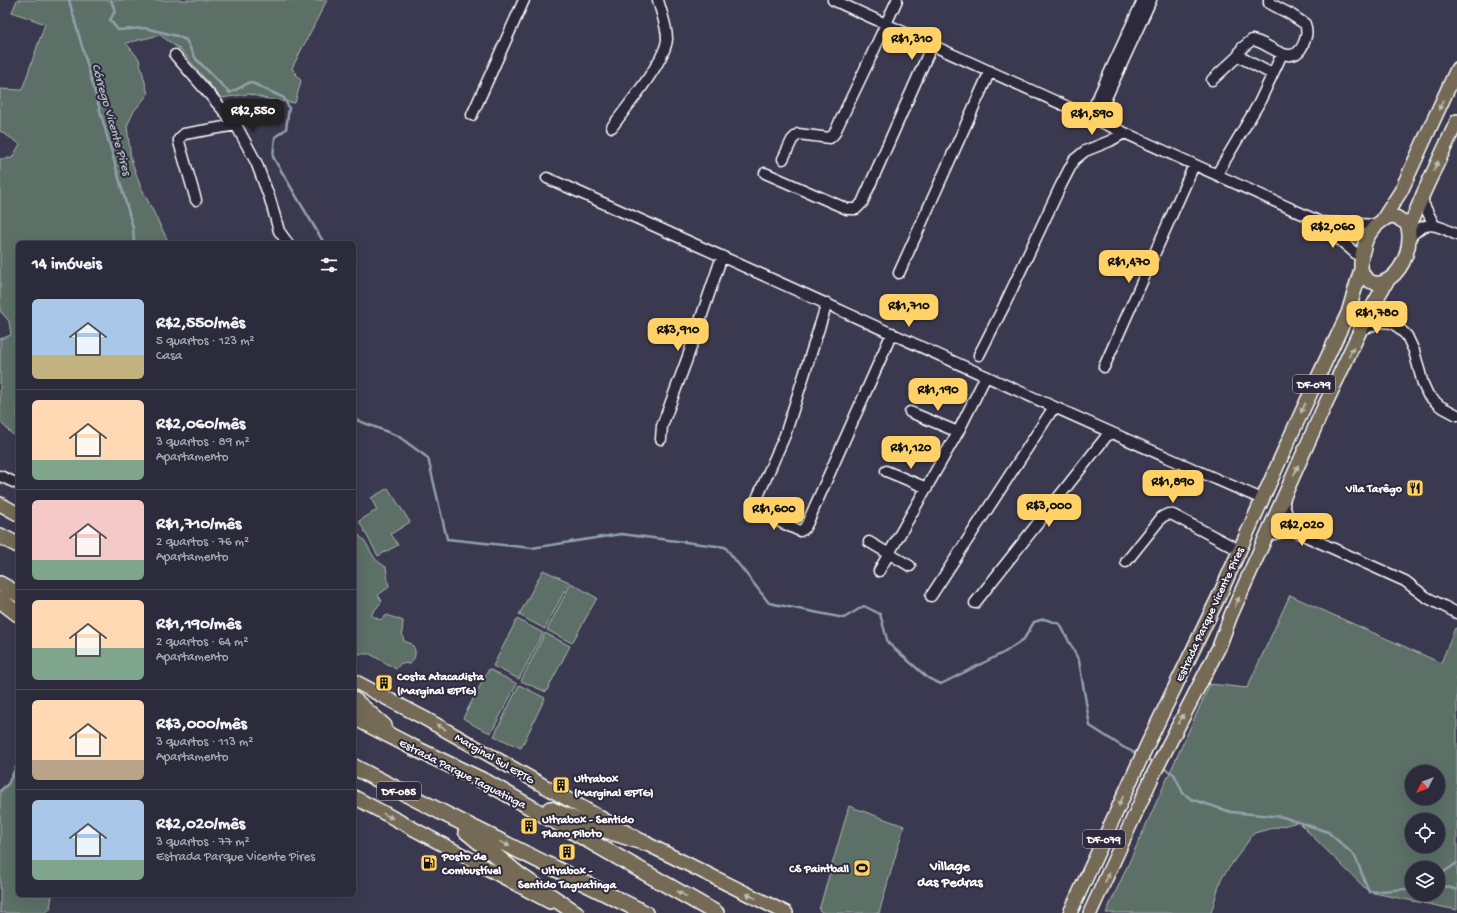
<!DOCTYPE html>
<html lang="pt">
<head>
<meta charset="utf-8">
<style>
	body { margin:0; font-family:"Gochi Hand",sans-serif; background:#343342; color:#f1f3f6; height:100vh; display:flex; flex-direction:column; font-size:15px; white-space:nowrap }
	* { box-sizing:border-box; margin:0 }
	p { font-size:13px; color:#a6a7af }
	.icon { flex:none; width:22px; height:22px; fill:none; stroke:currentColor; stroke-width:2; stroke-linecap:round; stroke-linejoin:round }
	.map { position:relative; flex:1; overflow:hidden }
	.sheet { position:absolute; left:16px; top:241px; width:340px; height:656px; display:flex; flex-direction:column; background:#2c2b3b; border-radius:6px; box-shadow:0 4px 16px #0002,0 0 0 1px #484755 }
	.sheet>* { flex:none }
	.needle { width:26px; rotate:228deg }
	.controls { position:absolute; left:1405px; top:765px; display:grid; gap:8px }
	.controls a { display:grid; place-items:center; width:40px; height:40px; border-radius:50%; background:#2c2b3b; box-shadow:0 4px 16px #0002,0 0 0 1px #484755; font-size:20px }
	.price { position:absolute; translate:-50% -34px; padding:0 9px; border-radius:8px; background:#ffd166; color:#111; font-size:13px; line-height:26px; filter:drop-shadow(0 1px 2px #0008) }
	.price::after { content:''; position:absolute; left:50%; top:24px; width:12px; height:9px; margin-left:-6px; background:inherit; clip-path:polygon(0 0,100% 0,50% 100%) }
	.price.selected { background:#222; color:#fff }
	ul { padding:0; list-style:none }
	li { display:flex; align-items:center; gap:12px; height:100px; padding:0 16px }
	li+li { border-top:1px solid #484755 }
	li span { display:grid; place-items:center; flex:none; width:112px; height:80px; border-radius:6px; color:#555 }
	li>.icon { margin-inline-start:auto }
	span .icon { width:48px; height:48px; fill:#fffc; stroke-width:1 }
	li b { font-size:17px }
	h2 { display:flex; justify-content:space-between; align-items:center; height:48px; padding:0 16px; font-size:17px }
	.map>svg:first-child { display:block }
	.green { fill:#5c6f67; stroke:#aeb7b3; fill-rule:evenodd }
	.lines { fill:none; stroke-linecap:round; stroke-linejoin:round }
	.stream { stroke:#92a1aa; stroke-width:2.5 }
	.minor-casing { stroke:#fff; stroke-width:13 }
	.major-casing { stroke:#fff; stroke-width:16 }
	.highway-casing { stroke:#fff; stroke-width:18 }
	.minor { stroke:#2f2a3d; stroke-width:10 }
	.major { stroke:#746b55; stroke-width:13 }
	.highway { stroke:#746b55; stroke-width:15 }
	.oneway { fill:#c0bcb2 }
	.labels { text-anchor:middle; stroke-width:4; stroke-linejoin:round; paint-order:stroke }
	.shield { fill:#2f2a3d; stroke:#c1bfc5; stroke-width:1 }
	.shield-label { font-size:11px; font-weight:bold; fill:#fff }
	.poi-label { font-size:12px; font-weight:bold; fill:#fff; stroke:#2f2a3d; text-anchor:start }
	.street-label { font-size:12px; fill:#fff; stroke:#2f2a3d }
	.water-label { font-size:13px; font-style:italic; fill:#adb8c0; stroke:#2f2a3d }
	.quarter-label { font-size:14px; font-weight:bold; fill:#fff; stroke:#2f2a3d }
</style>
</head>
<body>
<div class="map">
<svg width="1457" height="913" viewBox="0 0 1457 913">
	<rect width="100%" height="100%" fill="#3b394f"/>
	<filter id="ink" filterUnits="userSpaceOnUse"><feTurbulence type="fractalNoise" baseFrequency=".025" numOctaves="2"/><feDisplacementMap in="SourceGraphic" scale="8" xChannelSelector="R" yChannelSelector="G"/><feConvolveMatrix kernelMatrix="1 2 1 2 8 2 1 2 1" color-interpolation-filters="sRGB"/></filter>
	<g filter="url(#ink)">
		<!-- green -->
		<path class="green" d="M17,0H327L292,68L301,81L295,103L267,99L249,94L221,98L182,51L160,35L126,43L139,59L148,94L134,111L127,126L131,159L140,185L169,243H18V438H16L0,422V339L11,335L9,321L0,311V159L12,158L20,144L0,131V89L22,90L45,24L12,12Z
			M1325,226L1348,229L1365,230L1358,241L1355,253Z
			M388,488L410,522L391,534L398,545L378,556L359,521L377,510L371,498Z
			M354,533C365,536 368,548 374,557C376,561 382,564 386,567L389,587L378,595L382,601L371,615L380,620L387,615L403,621L402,633L404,641L412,644C417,652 416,657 410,664L401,663L396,669L370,654H359L354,651Z
			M543,570L569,582L545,629L519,615Z
			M571,583L597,598L572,643L547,630Z
			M1290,595C1340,619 1391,640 1441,663L1455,628L1457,629V910L1369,892L1298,822L1254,833L1221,879L1211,913H1106L1210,684L1247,688ZM1412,772H1438V798H1412ZM1412,820H1438V846H1412ZM1412,868H1438V894H1412Z
			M517,619L543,633L519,679L493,666Z
			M545,633L570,646L546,692L521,681Z
			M489,669L517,684L491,733L477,727L463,718Z
			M519,685L545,698L521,748L494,736Z
			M18,763V895H52L50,909L45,913H0V791L8,784Z
			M849,806L904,826L879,913H824L819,910Z"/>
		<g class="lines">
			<!-- stream -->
			<path class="stream" d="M69,0L133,228L134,243
				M111,0L115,11L110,20L118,30L145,28L177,36L186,40L196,59L230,93L250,82L284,98L289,108L286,129L275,137L273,157L324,243
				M354,419L398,436L428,458L447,539L532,548L621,534L725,547L769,603L844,618L864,606L880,614L888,643L928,678L941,684L1005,652L1024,639L1034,622L1044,619L1060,624L1079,661L1090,726L1123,747L1139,755
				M1145,758L1155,763
				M1161,767L1174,774L1183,793L1191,799L1231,812L1283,817L1328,832L1355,856L1369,892L1406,889L1412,888
				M0,791L8,784L18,763
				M1438,876L1457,863
				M1438,884L1457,890"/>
			<defs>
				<path id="minor" d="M833,0L1318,221L1361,258
					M175,55L236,125L256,162L270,199L279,231L287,242
					M1238,56L1272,74
					M1212,80L1238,56L1242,48L1252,40C1268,41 1291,70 1303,45C1306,38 1308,32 1305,24L1290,14L1269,3V0
					M472,115L524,0
					M1089,117L1143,0
					M1096,120L1151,0
					M612,127C625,109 666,60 667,39C667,26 661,12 658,0
					M783,159L792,140L798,134L830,138L834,134L867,65L897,0
					M765,173L847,209H856L862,203L932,45
					M1217,174L1259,103L1282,54
					M547,178C786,284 1022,395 1262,499
					M1423,195V203L1434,225
					M196,200L179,142V139L184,134L236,125
					M1320,222L1377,225
					M1409,239C1425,218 1437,225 1457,235
					M899,273L990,71
					M1377,296L1385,314L1407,336L1414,351L1423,384L1428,395L1440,406L1457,415
					M827,303L785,435L755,503V508L761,513L800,531L804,529L807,524L892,333
					M1361,330L1381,322L1393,323
					M979,355L1004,306L1061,185L1074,160L1085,151L1110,141L1124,133
					M1104,367L1194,165
					M910,412L958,432
					M661,439L662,426L687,359L722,256
					M886,471L927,488
					M0,476L18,484
					M1284,498V505L1292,530
					M1266,536L1292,530L1405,581L1426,597L1457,613
					M869,542L910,566
					M1126,562L1162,517L1168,514L1173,515L1239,550
					M879,571L958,432L986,376
					M931,596L1054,407
					M975,603L1109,433"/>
				<path id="major" d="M1391,216L1396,217L1407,224C1413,242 1405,268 1389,279C1385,282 1379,284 1375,283C1357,279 1360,260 1364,247C1367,233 1378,221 1391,216Z
					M1383,219L1401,191L1457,69
					M1409,228L1424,192L1457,121
					M0,504L18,514
					M354,681L424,718L645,843L786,913
					M354,797L550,902
					M1070,913L1148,743L1220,594L1292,433L1348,313L1361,269
					M1090,913L1153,775L1219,647L1231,615L1324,407L1368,314L1387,281"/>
				<path id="highway" d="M0,536L18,545
					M0,584L18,594
					M0,600L18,614
					M354,700L384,726
					M354,717L412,747L488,783L716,913
					M354,767L445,814L645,913
					M550,809L578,821L645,843
					M466,831L519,875L576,913"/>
			</defs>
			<!-- minor casing -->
			<use href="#minor" class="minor-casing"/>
			<!-- major casing -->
			<use href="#major" class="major-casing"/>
			<!-- highway casing -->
			<use href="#highway" class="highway-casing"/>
			<!-- minor -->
			<use href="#minor" class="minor"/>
			<!-- major -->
			<use href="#major" class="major"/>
			<!-- highway -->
			<use href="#highway" class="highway"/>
		</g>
		<!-- one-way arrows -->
		<defs><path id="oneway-solid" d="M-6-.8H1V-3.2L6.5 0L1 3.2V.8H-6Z"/></defs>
		<g class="oneway">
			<use href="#oneway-solid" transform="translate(1441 105) rotate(115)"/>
			<use href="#oneway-solid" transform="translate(1436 166) rotate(-65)"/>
			<use href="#oneway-solid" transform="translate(1351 352) rotate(-65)"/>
			<use href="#oneway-solid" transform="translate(1303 408) rotate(115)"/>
			<use href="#oneway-solid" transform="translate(1296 470) rotate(-66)"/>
			<use href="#oneway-solid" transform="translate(1237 602) rotate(-66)"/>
			<use href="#oneway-solid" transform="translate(1181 719) rotate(-63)"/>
			<use href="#oneway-solid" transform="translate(441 727) rotate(-150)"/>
			<use href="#oneway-solid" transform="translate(1121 801) rotate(115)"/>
			<use href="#oneway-solid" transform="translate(388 816) rotate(28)"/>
			<use href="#oneway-solid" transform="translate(505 844) rotate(26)"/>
			<use href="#oneway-solid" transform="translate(1107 878) rotate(-65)"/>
			<use href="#oneway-solid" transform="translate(682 894) rotate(-150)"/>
			<use href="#oneway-solid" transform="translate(751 896) rotate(-154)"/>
		</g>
	</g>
	<!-- icons -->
	<defs>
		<symbol id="restaurant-square" viewBox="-11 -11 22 22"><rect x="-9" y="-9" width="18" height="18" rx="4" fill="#ffd166" stroke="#2f2a3d"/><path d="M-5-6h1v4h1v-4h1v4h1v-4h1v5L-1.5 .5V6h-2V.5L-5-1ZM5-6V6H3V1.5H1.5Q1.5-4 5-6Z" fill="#111"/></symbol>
		<symbol id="building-square" viewBox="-11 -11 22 22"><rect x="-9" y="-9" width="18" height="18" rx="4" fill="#ffd166" stroke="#2f2a3d"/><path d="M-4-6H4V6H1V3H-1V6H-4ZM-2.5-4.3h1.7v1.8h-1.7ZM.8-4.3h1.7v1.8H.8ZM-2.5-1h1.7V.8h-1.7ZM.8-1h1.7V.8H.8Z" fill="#111"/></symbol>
		<symbol id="fuel-square" viewBox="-11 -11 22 22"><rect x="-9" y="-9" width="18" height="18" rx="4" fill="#ffd166" stroke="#2f2a3d"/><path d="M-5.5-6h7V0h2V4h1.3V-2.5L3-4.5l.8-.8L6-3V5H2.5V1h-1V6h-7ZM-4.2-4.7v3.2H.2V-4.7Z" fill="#111"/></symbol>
		<symbol id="stadium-square" viewBox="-11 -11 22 22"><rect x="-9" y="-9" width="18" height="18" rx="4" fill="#ffd166" stroke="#2f2a3d"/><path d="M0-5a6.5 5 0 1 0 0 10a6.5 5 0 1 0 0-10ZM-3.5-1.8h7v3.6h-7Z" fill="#111"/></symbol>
	</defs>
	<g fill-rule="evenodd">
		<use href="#restaurant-square" x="1405" y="478" width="20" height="20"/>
		<use href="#building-square" x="374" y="673" width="20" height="20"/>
		<use href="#building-square" x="551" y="775" width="20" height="20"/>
		<use href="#building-square" x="519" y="816" width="20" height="20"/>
		<use href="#building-square" x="557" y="842" width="20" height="20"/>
		<use href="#fuel-square" x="419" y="853" width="20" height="20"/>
		<use href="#stadium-square" x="852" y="858" width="20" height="20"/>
	</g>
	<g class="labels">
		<!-- shield labels -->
		<g class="shield">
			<rect x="1293" y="375" width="42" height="18" rx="3"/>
			<rect x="377" y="782" width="44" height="18" rx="3"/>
			<rect x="1083" y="830" width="42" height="18" rx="3"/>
		</g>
		<g class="shield-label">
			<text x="1314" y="388">DF-079</text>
			<text x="399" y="795">DF-085</text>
			<text x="1104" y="843">DF-079</text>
		</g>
		<!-- poi labels -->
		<g class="poi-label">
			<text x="1402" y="492" text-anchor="end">Vila Tarêgo</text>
			<text x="397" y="680">Costa Atacadista<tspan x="397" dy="14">(Marginal EPTG)</tspan></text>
			<text x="574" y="782">Ultrabox<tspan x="574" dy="14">(Marginal EPTG)</tspan></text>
			<text x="542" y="823">Ultrabox - Sentido<tspan x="542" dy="14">Plano Piloto</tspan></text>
			<text x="442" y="860">Posto de<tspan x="442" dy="14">Combustível</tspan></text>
			<text x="849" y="872" text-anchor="end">CS Paintball</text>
			<text x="567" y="874" text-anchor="middle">Ultrabox -<tspan x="567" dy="14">Sentido Taguatinga</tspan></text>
		</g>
		<!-- street labels -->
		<g class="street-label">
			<text transform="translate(1209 614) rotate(-65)" y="4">Estrada Parque Vicente Pires</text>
			<text transform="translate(495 758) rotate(30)" y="4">Marginal Sul EPTG</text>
			<text transform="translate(463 773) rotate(27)" y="4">Estrada Parque Taguatinga</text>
		</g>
		<!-- water labels -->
		<g class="water-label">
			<text transform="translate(113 119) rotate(74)" y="5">Córrego Vicente Pires</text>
		</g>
		<!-- quarter labels -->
		<g class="quarter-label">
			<text x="950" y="870">Village<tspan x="950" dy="16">das Pedras</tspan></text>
		</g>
	</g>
</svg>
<div class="controls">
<a><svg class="needle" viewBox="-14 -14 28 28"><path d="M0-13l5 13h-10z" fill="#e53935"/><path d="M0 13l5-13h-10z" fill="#a6a7af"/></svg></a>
<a><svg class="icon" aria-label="locate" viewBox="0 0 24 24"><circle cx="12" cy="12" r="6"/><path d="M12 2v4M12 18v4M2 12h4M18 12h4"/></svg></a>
<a><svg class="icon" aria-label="layers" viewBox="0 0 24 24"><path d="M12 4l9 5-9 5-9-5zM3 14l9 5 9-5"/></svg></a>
</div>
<b class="price" style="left:912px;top:61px">R$1,310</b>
<b class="price selected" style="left:253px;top:133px">R$2,550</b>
<b class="price" style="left:1092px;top:136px">R$1,590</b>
<b class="price" style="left:1333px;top:249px">R$2,060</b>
<b class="price" style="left:1129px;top:284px">R$1,470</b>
<b class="price" style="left:909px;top:328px">R$1,710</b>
<b class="price" style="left:1377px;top:335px">R$1,780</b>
<b class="price" style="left:678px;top:352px">R$3,910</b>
<b class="price" style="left:938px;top:412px">R$1,190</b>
<b class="price" style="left:911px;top:470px">R$1,120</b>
<b class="price" style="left:1173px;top:504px">R$1,890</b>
<b class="price" style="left:1049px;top:528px">R$3,000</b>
<b class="price" style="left:774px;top:531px">R$1,600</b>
<b class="price" style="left:1302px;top:547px">R$2,020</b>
<section class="sheet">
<h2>14 imóveis<svg class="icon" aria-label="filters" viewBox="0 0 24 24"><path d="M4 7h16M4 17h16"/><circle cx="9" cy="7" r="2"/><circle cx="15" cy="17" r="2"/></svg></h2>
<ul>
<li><span style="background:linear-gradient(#a9c7e8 70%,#c2b280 0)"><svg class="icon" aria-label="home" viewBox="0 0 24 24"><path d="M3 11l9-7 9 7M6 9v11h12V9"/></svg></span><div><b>R$2,550/mês</b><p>5 quartos · 123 m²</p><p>Casa</p></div></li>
<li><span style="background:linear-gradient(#ffd9b3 75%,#7fa58c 0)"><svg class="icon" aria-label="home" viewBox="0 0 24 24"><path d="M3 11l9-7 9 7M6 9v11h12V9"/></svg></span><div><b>R$2,060/mês</b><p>3 quartos · 89 m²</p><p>Apartamento</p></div></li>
<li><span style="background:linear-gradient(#f6c9c9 75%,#7fa58c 0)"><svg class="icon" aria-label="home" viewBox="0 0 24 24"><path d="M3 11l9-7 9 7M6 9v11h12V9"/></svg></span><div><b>R$1,710/mês</b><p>2 quartos · 76 m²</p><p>Apartamento</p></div></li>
<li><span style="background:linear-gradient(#ffd9b3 60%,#7fa58c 0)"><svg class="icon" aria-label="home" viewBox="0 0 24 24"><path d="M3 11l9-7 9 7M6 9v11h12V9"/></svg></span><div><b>R$1,190/mês</b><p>2 quartos · 64 m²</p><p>Apartamento</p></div></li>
<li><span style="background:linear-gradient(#ffd9b3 75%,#b9a48a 0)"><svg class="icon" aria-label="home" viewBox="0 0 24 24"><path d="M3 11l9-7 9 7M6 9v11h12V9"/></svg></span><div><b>R$3,000/mês</b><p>3 quartos · 113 m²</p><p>Apartamento</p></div></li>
<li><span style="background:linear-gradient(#a9c7e8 75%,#7fa58c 0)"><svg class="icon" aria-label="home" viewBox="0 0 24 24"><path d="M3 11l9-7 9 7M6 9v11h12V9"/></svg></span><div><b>R$2,020/mês</b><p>3 quartos · 77 m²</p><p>Estrada Parque Vicente Pires</p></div></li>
</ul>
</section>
</div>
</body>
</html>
